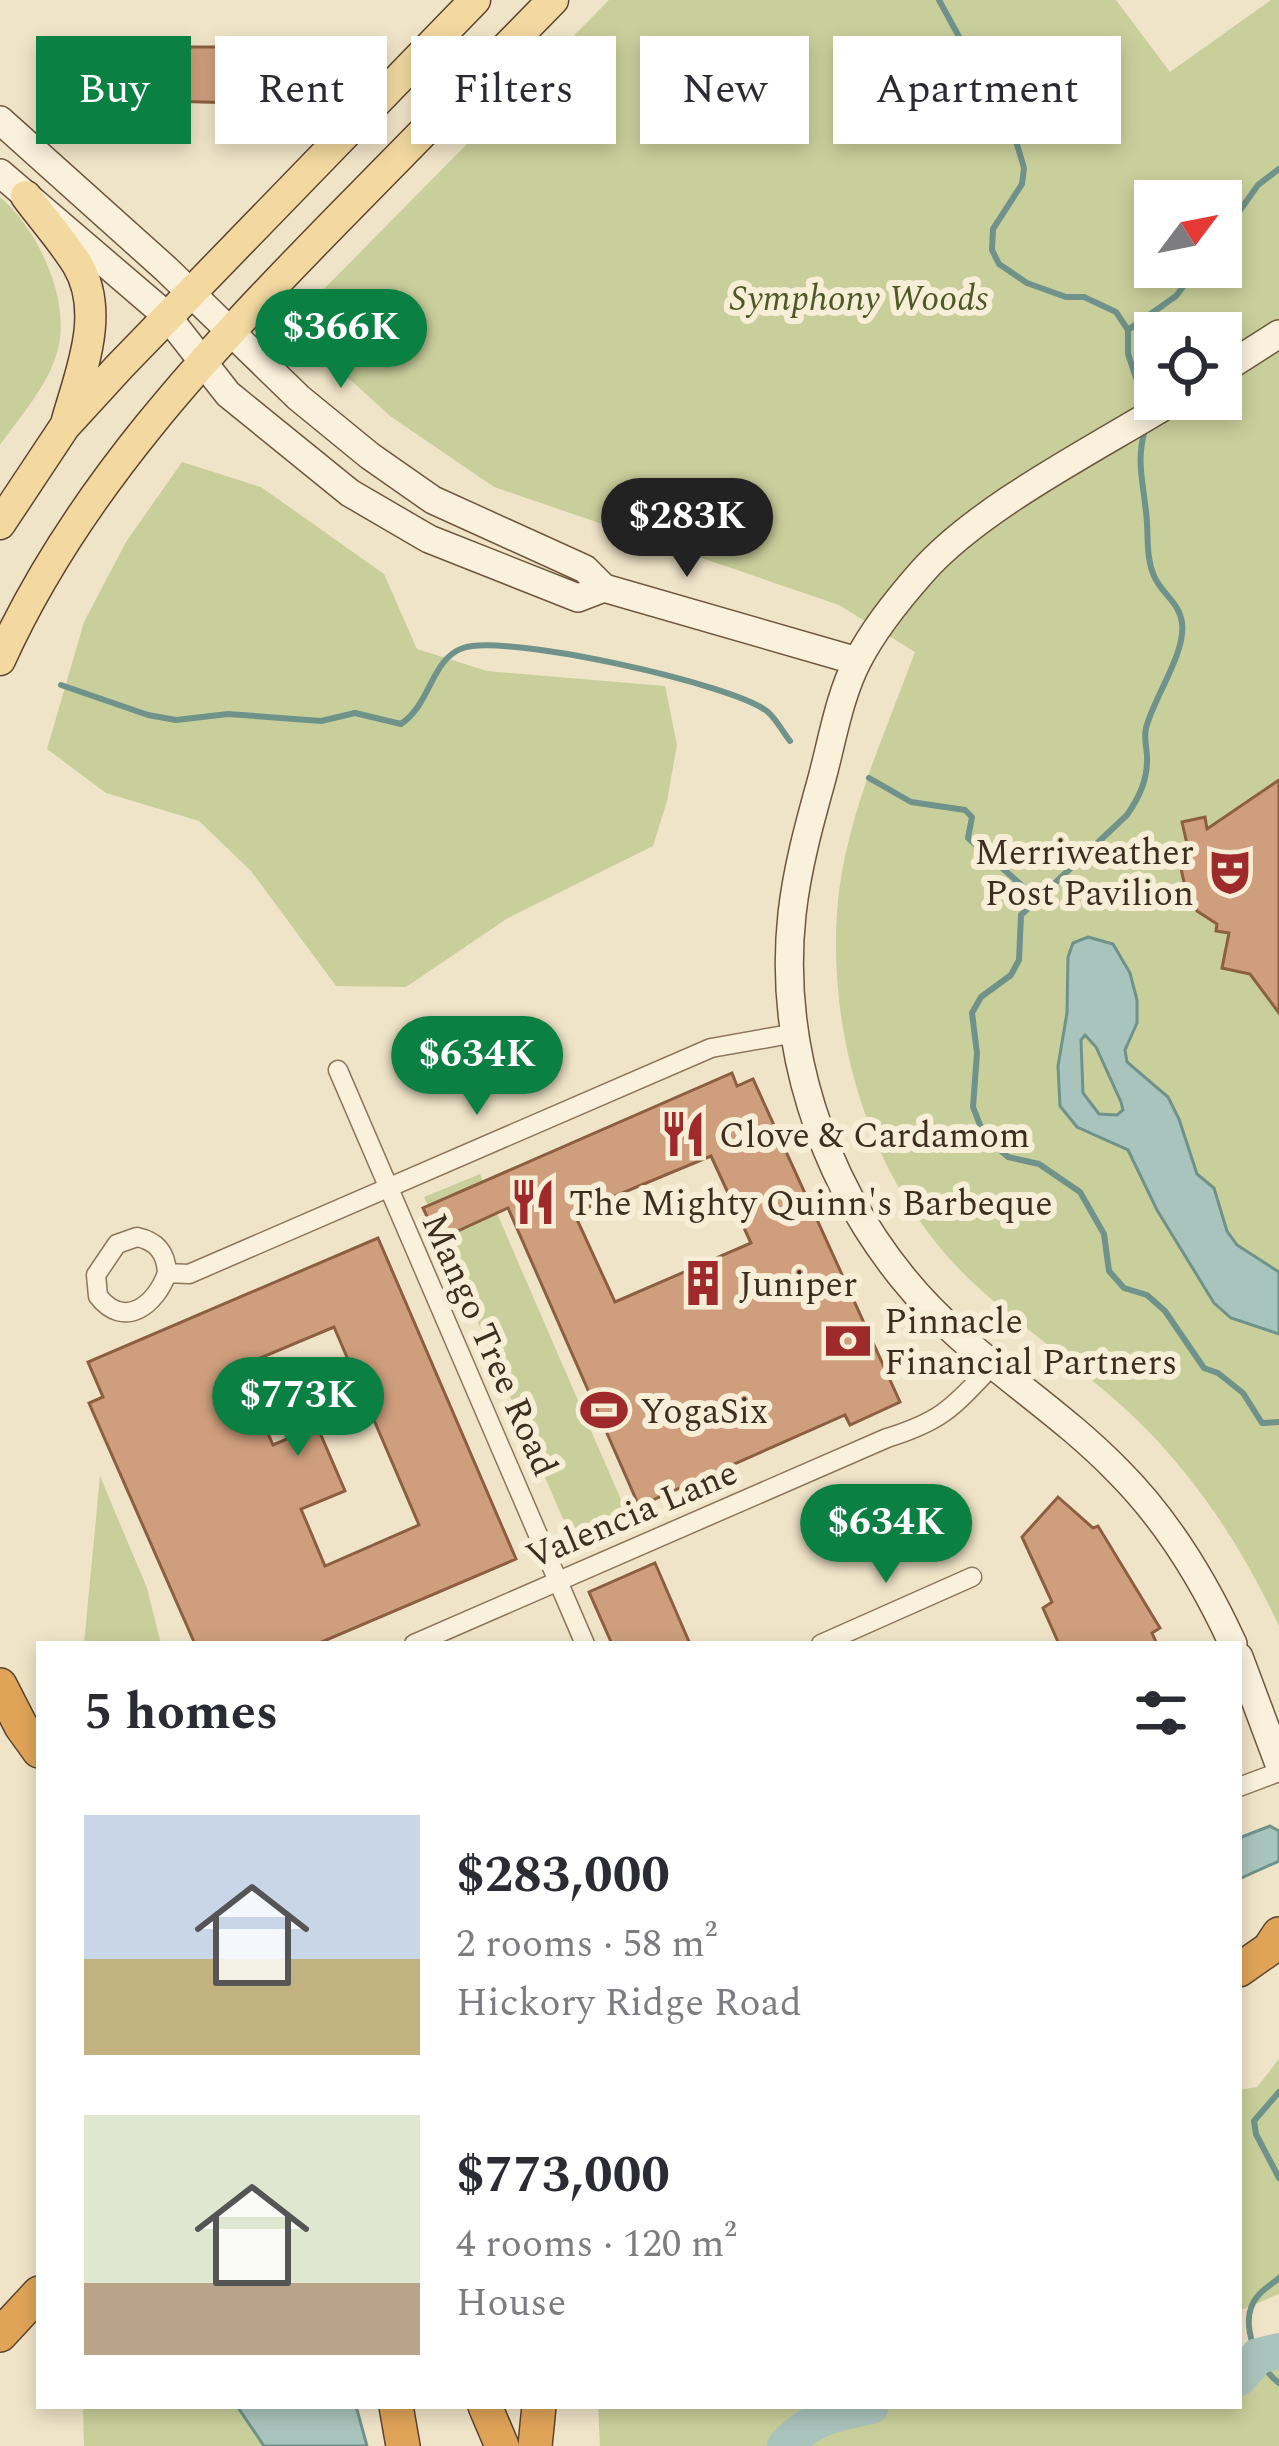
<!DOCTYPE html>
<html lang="en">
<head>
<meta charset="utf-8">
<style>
	body { margin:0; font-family:Spectral,serif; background:#f2f2f3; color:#2b2b33; height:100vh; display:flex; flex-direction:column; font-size:45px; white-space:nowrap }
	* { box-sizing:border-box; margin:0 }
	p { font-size:39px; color:#7c7c81 }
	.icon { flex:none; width:66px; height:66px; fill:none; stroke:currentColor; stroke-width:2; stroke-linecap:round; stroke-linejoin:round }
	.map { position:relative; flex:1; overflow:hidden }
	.details { position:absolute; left:36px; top:1641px; width:1206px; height:768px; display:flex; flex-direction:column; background:#fff; border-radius:0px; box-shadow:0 6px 18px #0003 }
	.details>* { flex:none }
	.hud { position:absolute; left:36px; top:36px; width:1209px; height:108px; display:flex; gap:24px }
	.needle { width:78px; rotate:58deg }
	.buttons { position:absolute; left:1134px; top:180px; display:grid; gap:24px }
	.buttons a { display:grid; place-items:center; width:108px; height:108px; border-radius:0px; background:#fff; box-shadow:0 6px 18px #0003; font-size:60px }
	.price { position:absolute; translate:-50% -102px; padding:0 27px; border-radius:42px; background:#0b8043; color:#fff; font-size:39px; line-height:78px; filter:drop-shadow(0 3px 6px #0008) }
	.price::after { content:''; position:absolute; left:50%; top:72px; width:36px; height:27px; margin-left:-18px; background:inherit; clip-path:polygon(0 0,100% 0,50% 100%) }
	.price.current { background:#222; color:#fff }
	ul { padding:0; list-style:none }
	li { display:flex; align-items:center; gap:36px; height:300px; padding:0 48px }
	li span { display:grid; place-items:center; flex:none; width:336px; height:240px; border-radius:0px; color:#555 }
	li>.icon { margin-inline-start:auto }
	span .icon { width:144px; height:144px; fill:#fffc; stroke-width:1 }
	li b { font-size:51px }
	h2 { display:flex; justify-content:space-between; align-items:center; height:144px; padding:0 48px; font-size:51px }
	.chip { padding:0 42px; border-radius:0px; background:#fff; box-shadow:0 6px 18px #0003; font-size:42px; line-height:108px }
	.chip.current { background:#0b8043; color:#fff }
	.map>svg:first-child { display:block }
	.green { fill:#c9cf9b; fill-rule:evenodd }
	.water { fill:#a9c4bc; stroke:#6f938a; stroke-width:3; fill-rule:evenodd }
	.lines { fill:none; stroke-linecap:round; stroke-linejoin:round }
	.stream { stroke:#6f938a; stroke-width:6 }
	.river { stroke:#a9c4bc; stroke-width:36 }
	.building { fill:#cf9f7d; stroke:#8d5f41; stroke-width:3; fill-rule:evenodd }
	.street-casing { stroke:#8d765c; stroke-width:21 }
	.secondary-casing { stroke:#6f573f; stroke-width:30 }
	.primary-casing { stroke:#5b4430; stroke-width:33 }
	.highway-casing { stroke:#5b4430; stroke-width:36 }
	.street { stroke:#faf1dc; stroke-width:18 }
	.secondary { stroke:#faf1dc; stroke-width:27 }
	.primary { stroke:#f3d9a0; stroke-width:30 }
	.highway { stroke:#e0a458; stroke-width:33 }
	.labels { text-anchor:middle; stroke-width:12; stroke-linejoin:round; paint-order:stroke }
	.park-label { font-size:36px; font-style:italic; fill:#4d5a26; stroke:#f7eed8 }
	.poi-label { font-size:36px; fill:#3d2e20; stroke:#f7eed8; text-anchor:start }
	.street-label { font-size:36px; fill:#3d2e20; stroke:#f7eed8 }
</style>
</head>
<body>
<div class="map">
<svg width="1279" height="2446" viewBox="0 0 1279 2446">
	<rect width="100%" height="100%" fill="#f0e4c8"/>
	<!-- green -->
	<path class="green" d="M609,0H1116L1170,72L1271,0H1279V1626C1243,1549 1197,1478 1135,1418C1087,1372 1031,1335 981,1290C877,1198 828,1049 837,912C843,823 885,734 915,652L839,605L494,487L390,416L296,330L316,297ZM1155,201H1221V267H1155ZM1155,333H1221V399H1155Z
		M0,197C37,228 71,299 58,349C49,385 21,415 0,445Z
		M182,462L261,487L384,574L417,649L487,671L665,686L677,745L667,801L653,846L508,918L406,987L336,986L251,871L199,821L106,793L47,749L84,622L126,542Z
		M480,1174L628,1516L572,1540L424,1197Z
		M100,1476L147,1588L161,1644H84Z
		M1279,2059V2294L1239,2311V2090L1257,2087Z
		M1279,2345V2446H600L598,2406H1239V2354Z
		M83,2406H237L264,2446H84Z"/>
	<!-- water -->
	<path class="water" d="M1088,937L1113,944L1130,973L1137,1000V1023L1125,1050L1127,1062L1168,1097L1179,1119L1197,1174L1214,1188L1227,1231L1237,1245L1279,1272V1334L1231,1318L1214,1303L1157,1210L1128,1150L1077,1127L1060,1106L1058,1066L1067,1013L1068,957L1073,943ZM1085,1035L1096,1047L1121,1102L1123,1110L1117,1115L1099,1114L1083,1093L1081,1040Z
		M1270,1826L1279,1831V1861L1239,1879V1838Z
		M237,2406H356L367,2446H264Z"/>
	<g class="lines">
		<!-- stream -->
		<path class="stream" d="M939,0L1016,141L1024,168L1022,184L993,229L992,250L999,264L1027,283L1066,297H1084L1116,312L1128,330V354L1145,404
			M1221,237L1258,185L1279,169
			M1128,330L1176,296L1198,267
			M1145,430C1136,460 1143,481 1146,512C1149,533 1145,555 1154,576C1161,593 1180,603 1182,623C1186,653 1154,697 1146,728C1144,738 1146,745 1147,755C1148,779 1140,796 1127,815L1021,915L1019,960L1011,975L981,997L972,1013L977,1053L973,1107L980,1125L993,1144L1008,1157L1039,1164L1080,1192L1104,1234L1109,1271L1124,1288L1147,1295L1165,1311L1204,1368L1218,1373L1243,1393L1262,1423L1279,1422
			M61,685L148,715L176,720L228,714L321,721L355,713L401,724C431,704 431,659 463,648C503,633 735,684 768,712C776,719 783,732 790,741
			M869,778L911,802L965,810L972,817L968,838L1036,898
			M1279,2092L1254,2121L1256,2134L1279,2178
			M1279,2278C1272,2284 1262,2290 1257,2297C1237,2321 1258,2368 1279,2383"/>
		<!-- river -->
		<path class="river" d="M1239,2378L1258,2356L1279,2351
			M785,2446C810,2418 835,2413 871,2406"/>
	</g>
	<!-- building -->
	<path class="building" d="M162,42V47H229V70H241V103L81,99L80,65H94L93,43Z
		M1279,780V1013L1250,974L1222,968L1229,933L1216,931L1217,924L1197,911L1194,898L1188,900L1176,846L1187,844L1182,822L1205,817L1207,829Z
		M732,1073L737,1086L753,1079L900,1402L850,1425L845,1415L639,1506L508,1208L438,1240L423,1208ZM711,1156L751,1243L615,1302L574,1213Z
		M378,1238L516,1559L317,1644H195L89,1403L103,1397L88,1362ZM334,1327L419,1525L325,1566L301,1509L345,1491L317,1426L273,1445L239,1367Z
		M1058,1497L1093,1528L1098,1526L1160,1628L1152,1633L1157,1644H1059L1043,1608L1052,1602L1022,1537Z
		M655,1563L690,1644H612L589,1592Z"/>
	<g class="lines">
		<defs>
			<path id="street" d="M338,1070L585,1644
				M137,1237C156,1241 166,1252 167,1273C156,1305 124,1330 98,1296L96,1275L117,1244Z
				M167,1273L189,1274L711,1048L796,1033
				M414,1644L887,1438C942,1421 952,1408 991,1367
				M821,1644L972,1577
				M1239,1787L1279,1772"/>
			<path id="secondary" d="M0,120L166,269L299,398L370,456L433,500L585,569L604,588L857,661
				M0,173L167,316L228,394L350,493L429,539L578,598L604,588
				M1221,371L1279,334
				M1176,399C1099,447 980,506 922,572C899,598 874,629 858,660C839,696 832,742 821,782C809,825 797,869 792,914C778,1044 821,1177 903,1278C965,1355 1050,1401 1118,1471C1166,1519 1205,1583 1233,1644
				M1239,1657L1279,1764"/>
			<path id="primary" d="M26,196C42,218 62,240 77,264C106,312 81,371 67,420
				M0,524L65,426L120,366L475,0
				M0,660C77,490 207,353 336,221C408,147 481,74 553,0"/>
			<path id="highway" d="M0,1685L21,1726L39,1751
				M1239,1970L1269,1949L1279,1934
				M0,2335L39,2293
				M396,2406L403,2446
				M485,2406L502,2446
				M535,2446L539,2406"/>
		</defs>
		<!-- street casing -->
		<use href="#street" class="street-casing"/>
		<!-- secondary casing -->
		<use href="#secondary" class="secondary-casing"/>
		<!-- primary casing -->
		<use href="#primary" class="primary-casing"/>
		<!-- highway casing -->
		<use href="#highway" class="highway-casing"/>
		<!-- street -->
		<use href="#street" class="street"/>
		<!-- secondary -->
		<use href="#secondary" class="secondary"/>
		<!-- primary -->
		<use href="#primary" class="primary"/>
		<!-- highway -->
		<use href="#highway" class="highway"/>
	</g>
	<!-- icons -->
	<defs>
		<symbol id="theatre-bare" viewBox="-9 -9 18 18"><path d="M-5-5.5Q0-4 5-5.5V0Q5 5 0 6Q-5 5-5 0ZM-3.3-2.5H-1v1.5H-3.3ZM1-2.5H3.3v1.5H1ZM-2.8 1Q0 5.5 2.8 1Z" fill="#9e2a2b" stroke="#f7eed8" stroke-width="2.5" paint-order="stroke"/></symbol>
		<symbol id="restaurant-bare" viewBox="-9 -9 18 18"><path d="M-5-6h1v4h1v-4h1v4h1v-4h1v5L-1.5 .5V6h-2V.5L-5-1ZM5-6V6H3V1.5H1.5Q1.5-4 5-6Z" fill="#9e2a2b" stroke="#f7eed8" stroke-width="2.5" paint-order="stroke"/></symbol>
		<symbol id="building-bare" viewBox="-9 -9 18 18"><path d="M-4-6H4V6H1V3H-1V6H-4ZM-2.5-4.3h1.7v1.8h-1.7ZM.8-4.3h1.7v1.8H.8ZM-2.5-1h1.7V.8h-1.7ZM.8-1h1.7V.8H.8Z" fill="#9e2a2b" stroke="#f7eed8" stroke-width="2.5" paint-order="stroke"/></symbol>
		<symbol id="bank-bare" viewBox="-9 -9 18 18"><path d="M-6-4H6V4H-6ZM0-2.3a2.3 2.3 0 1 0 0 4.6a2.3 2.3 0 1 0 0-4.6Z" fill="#9e2a2b" stroke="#f7eed8" stroke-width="2.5" paint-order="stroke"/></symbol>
		<symbol id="stadium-bare" viewBox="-9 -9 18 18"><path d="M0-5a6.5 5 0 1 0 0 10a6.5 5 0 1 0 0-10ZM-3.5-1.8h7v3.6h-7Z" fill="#9e2a2b" stroke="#f7eed8" stroke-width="2.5" paint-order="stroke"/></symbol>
	</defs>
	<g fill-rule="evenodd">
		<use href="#theatre-bare" x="1197" y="839" width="66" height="66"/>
		<use href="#restaurant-bare" x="650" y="1101" width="66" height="66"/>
		<use href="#restaurant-bare" x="500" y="1169" width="66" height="66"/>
		<use href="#building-bare" x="670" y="1250" width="66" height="66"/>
		<use href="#bank-bare" x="815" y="1308" width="66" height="66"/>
		<use href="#stadium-bare" x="571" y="1377" width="66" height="66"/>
	</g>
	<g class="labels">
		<!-- park labels -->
		<g class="park-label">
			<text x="859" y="310">Symphony Woods</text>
		</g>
		<!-- poi labels -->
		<g class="poi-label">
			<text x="1194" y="864" text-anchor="end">Merriweather<tspan x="1194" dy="41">Post Pavilion</tspan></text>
			<text x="719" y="1147">Clove &amp; Cardamom</text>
			<text x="569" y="1215">The Mighty Quinn's Barbeque</text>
			<text x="739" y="1296">Juniper</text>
			<text x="884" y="1333">Pinnacle<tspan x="884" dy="41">Financial Partners</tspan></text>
			<text x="640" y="1423">YogaSix</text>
		</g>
		<!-- street labels -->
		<g class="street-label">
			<text transform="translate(491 1344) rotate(66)" y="13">Mango Tree Road</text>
			<text transform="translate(631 1513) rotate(-23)" y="13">Valencia Lane</text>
		</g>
	</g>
</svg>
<div class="buttons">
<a><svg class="needle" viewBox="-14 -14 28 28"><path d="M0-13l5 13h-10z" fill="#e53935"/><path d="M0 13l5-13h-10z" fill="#7c7c81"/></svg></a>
<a><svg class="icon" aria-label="locate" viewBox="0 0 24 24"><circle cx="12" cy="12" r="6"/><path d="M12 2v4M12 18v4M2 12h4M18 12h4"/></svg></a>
</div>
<b class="price" style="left:341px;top:391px">$366K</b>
<b class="price current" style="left:687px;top:580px">$283K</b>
<b class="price" style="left:477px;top:1118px">$634K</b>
<b class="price" style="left:298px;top:1459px">$773K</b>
<b class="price" style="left:886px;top:1586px">$634K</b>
<div class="hud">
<a class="chip current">Buy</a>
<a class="chip">Rent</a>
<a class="chip">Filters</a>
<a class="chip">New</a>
<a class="chip">Apartment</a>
</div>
<section class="details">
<h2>5 homes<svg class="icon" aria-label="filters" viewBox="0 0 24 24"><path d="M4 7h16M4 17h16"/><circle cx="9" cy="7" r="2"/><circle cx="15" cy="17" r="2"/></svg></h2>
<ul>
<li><span style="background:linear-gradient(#c9d6e8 60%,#c2b280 0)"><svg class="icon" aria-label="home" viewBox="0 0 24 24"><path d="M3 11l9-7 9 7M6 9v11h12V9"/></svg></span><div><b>$283,000</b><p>2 rooms · 58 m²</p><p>Hickory Ridge Road</p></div></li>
<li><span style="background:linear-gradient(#dfe7d0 70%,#b9a48a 0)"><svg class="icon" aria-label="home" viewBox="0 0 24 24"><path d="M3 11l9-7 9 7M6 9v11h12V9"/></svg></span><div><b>$773,000</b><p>4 rooms · 120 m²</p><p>House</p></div></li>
</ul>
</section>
</div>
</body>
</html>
